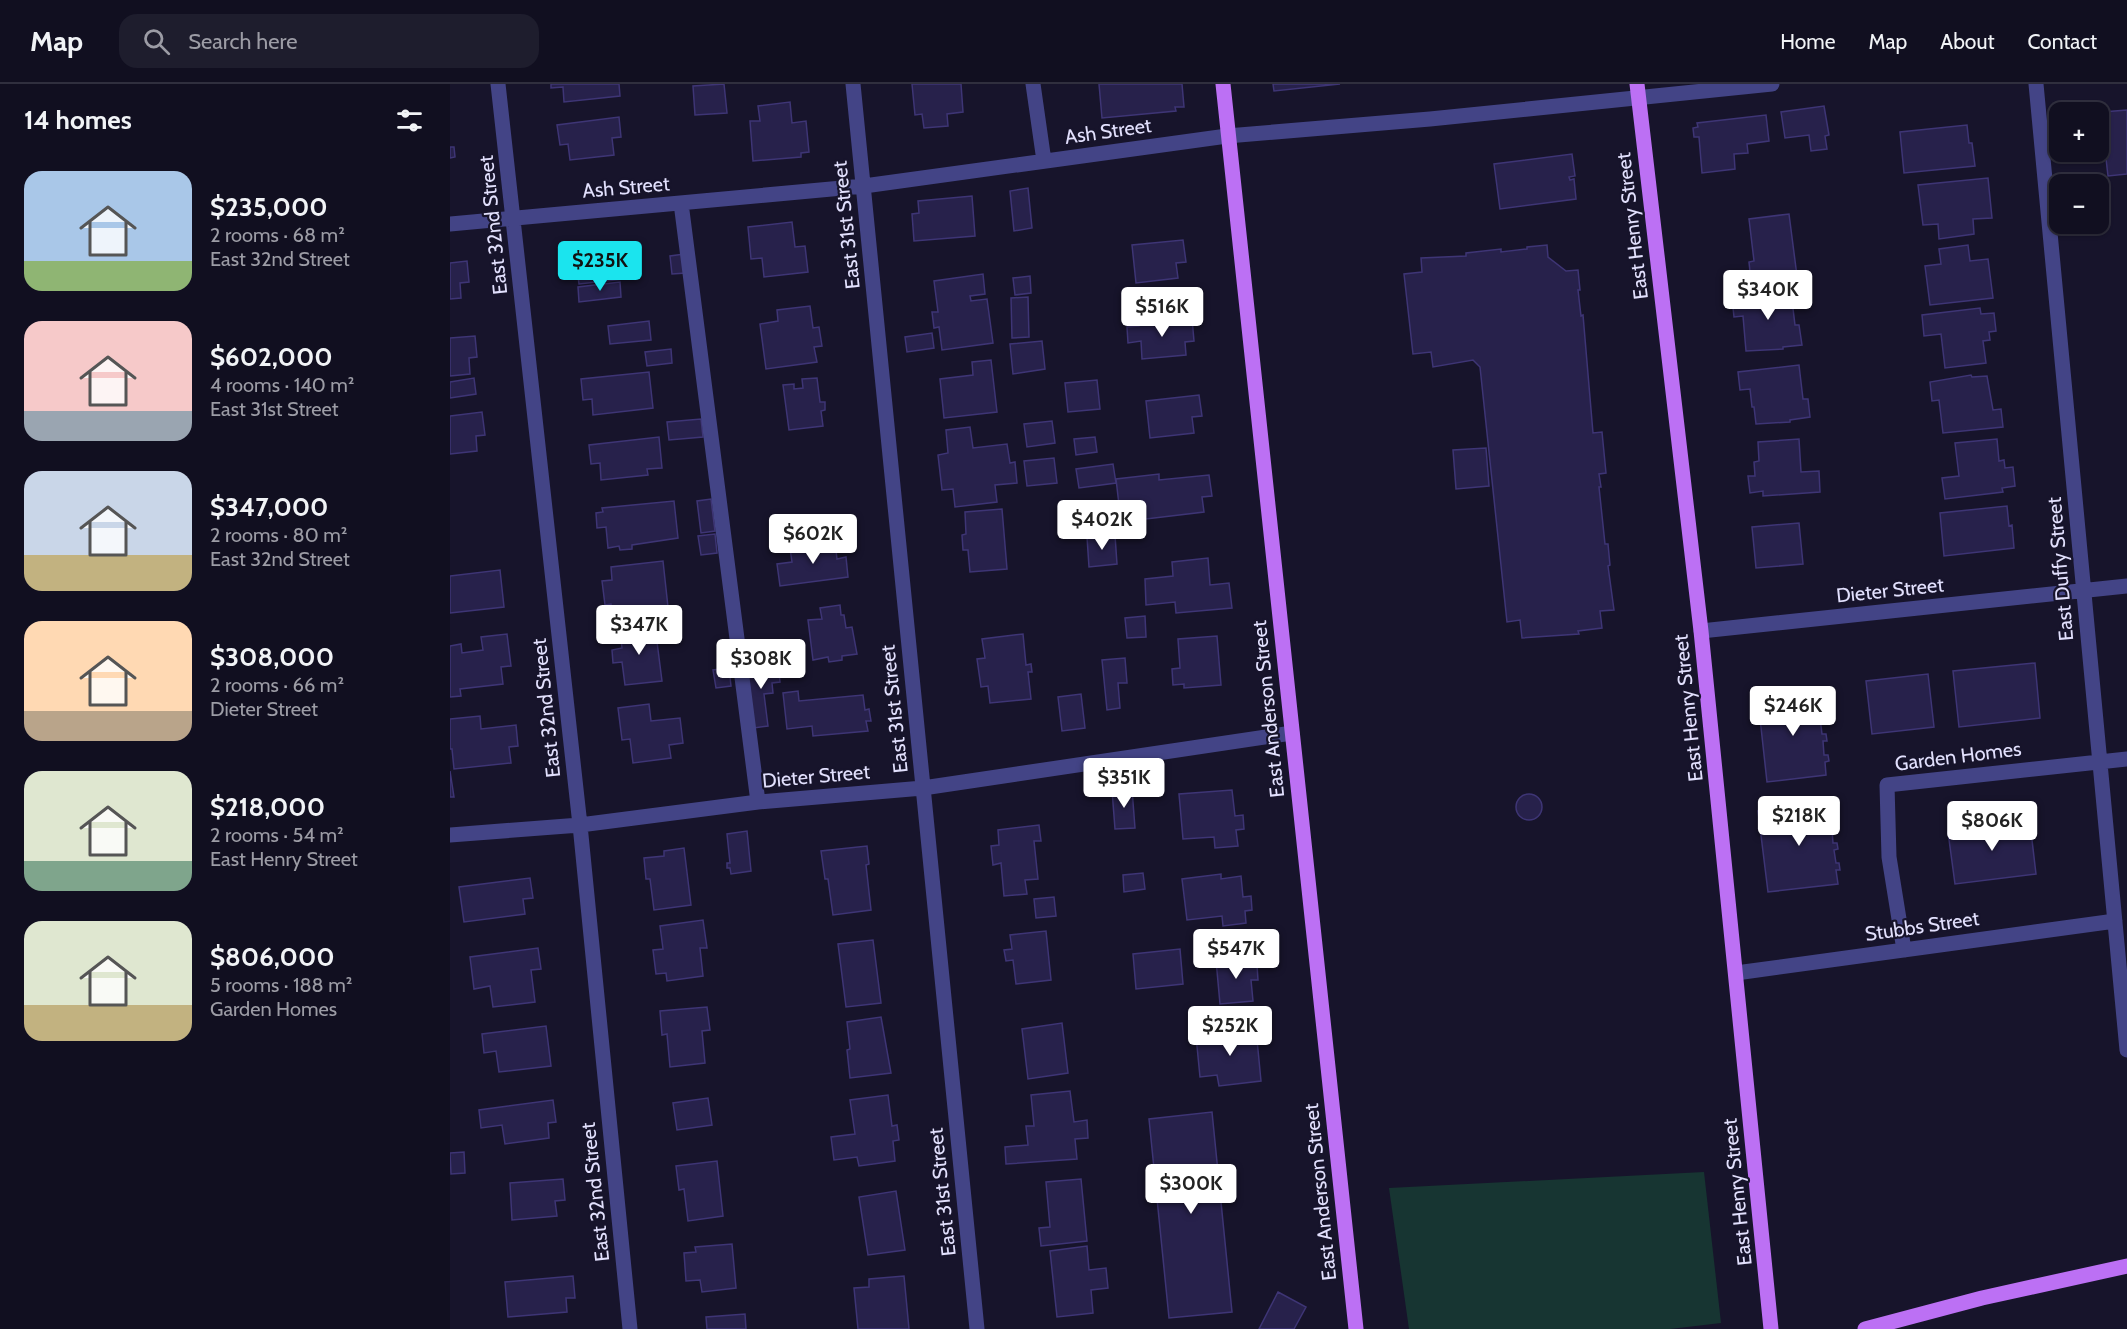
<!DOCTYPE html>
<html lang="en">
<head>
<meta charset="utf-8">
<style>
	body { margin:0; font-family:Cabin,sans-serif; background:#1e1d2d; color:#f1f3f6; height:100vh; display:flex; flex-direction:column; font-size:22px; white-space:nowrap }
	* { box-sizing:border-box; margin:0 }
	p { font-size:20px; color:#9c9ca5 }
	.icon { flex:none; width:33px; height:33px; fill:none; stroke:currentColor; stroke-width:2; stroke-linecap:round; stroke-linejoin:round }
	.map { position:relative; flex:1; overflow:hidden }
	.drawer { display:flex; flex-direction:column; background:#110f20; width:450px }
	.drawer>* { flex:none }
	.controls { position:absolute; left:1599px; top:18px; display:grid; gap:12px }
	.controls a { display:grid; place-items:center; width:60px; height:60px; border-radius:12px; background:#110f20; box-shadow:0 2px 4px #0004,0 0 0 2px #302f3e; font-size:30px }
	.price { position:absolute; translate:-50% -51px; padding:0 14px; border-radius:6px; background:#fff; color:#222; font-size:20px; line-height:39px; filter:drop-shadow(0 2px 3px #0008) }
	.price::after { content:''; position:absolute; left:50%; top:36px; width:18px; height:14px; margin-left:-9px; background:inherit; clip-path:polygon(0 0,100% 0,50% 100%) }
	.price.active { background:#1be4ee; color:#111 }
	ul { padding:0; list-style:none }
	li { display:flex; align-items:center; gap:18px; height:150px; padding:0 24px }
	li span { display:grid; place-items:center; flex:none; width:168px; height:120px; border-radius:18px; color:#555 }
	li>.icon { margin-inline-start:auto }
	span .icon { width:72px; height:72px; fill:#fffc; stroke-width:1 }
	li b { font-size:26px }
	h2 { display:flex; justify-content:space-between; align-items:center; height:72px; padding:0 24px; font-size:26px }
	header { display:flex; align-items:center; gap:36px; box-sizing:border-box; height:84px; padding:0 30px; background:#110f20; border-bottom:2px solid #302f3e }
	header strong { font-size:28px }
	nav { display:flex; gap:33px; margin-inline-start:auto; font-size:21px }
	.search { width:420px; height:54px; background:#1e1d2d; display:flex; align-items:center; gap:15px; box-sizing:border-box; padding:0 21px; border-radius:18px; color:#9c9ca5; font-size:22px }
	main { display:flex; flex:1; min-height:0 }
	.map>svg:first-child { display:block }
	.green { fill:#173532 }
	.building { fill:#27214b; stroke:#3e3575; stroke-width:1.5 }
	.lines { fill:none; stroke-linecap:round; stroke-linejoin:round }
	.minor { stroke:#434486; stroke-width:15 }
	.major { stroke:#bc70f4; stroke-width:15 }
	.labels { text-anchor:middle; stroke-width:4.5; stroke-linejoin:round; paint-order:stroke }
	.street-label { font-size:20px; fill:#e2e0fd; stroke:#17142b }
</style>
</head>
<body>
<header>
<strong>Map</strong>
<div class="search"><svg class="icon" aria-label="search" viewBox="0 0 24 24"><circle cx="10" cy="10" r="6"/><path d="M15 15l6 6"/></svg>Search here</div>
<nav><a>Home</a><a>Map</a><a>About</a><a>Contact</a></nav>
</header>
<main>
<section class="drawer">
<h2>14 homes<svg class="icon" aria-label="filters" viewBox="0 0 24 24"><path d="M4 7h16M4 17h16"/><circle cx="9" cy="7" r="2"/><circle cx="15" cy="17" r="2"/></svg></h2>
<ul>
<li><span style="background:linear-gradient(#a9c7e8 75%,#8fb573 0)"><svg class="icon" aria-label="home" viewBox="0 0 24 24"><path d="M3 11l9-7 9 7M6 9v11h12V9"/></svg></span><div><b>$235,000</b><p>2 rooms · 68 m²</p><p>East 32nd Street</p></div></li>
<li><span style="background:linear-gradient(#f6c9c9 75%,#9aa5b1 0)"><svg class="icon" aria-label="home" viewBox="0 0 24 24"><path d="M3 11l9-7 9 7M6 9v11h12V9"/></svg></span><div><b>$602,000</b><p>4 rooms · 140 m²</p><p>East 31st Street</p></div></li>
<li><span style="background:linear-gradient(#c9d6e8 70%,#c2b280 0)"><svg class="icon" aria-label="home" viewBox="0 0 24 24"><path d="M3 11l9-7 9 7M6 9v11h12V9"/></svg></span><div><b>$347,000</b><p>2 rooms · 80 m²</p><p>East 32nd Street</p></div></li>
<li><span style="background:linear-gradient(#ffd9b3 75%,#b9a48a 0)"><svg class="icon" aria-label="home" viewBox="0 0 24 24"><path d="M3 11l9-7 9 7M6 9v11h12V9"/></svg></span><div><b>$308,000</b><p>2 rooms · 66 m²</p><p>Dieter Street</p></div></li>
<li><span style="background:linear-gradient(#dfe7d0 75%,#7fa58c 0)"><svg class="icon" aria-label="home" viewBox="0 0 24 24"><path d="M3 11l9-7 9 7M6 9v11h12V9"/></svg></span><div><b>$218,000</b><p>2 rooms · 54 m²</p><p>East Henry Street</p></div></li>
<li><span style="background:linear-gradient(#dfe7d0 70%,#c2b280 0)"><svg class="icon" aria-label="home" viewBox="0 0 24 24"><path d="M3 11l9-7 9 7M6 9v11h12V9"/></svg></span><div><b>$806,000</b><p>5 rooms · 188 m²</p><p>Garden Homes</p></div></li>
</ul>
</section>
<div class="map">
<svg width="1677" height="1245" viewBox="0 0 1677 1245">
	<rect width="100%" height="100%" fill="#17142b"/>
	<!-- green -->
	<path class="green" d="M1254,1088L1271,1239L1220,1245H959L939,1104Z"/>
	<!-- building -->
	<path class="building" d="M101,0H169L170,12L114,18L113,3L101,4Z
		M274,0L277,29L245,31L243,2Z
		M462,0H511L513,28L497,30L498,42L474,44L472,30L465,31Z
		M649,0H732L734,23H725L726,27L652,34Z
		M823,0H890L824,7Z
		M340,18L342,39L356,37L359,68L351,69V73L303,77L300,37H310L308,22Z
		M1374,22L1379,51L1375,52L1377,65L1361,67L1359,51L1335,54L1331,28Z
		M1677,26V90L1658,92L1654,57H1651L1649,36H1654L1653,28Z
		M1316,31L1319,57L1297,60L1298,69L1284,70L1285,85L1252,89L1249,53H1244L1243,44L1248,43L1247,39Z
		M169,33L171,53L162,54L164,71L120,76L118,60L110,61L107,41Z
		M1517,41L1519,59H1522L1525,82L1454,89L1450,48Z
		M0,63H4L5,73L0,74Z
		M1122,70L1125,92L1119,93L1120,96L1124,95L1126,115L1050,125L1044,80Z
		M1538,94L1542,134L1523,135L1524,150L1489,155L1488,140L1473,141L1468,101Z
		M578,104L582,144L564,147L560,107Z
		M522,112L525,152L464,157L462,130L469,129L468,117Z
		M1339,130L1347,192L1301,197L1299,178L1304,177L1299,135Z
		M342,138L345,163L355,162L358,188L314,193L312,174L301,175L298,143Z
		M733,156L736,178L726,179L728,194L686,199L682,161Z
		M182,158L185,179L172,181L173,195L129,200L127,185L117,186L115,164Z
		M1097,161L1098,173L1116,187L1128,186L1130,206H1128L1131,232L1133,231L1143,349L1152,348L1156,389L1149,390L1151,403H1149L1155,460H1158L1160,481L1158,482L1164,526L1150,527L1152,544L1128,547L1129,550L1072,554L1070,536L1057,538L1030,283L1023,276L983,283L981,268L963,270L954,190L972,188L971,174L1016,172V169L1051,165V168L1077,165V163Z
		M1518,161L1520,177L1538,175L1543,214L1480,221L1475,182L1491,180L1489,165Z
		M234,170L236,189L222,190L220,172Z
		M17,177L19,198L10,199L11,214L0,215V179Z
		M533,190L535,210L520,212L521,217L537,215L543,259L492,266L489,243L484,244L482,228H488L484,197Z
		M580,192L581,209L565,211L563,194Z
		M170,198L171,213L129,218L128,203Z
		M1341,208L1345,241H1349L1352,261L1333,263V265L1296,267L1293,232L1284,233L1282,214Z
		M578,213L579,253L562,254L561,214Z
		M724,217L726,232L696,235L695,220Z
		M360,222L363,244L369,243L372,262L364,263L367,278L316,285L310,240L328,237L327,226Z
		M1530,224L1531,230L1544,229L1546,247L1539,248L1540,256L1533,257L1536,279L1495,284L1491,250L1474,252L1472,231Z
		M742,234L744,257L735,258L736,271L692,275L691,257L678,259L677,243L689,242V239Z
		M199,237L201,256L160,260L158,242Z
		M482,249L484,264L457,268L455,253Z
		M25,252L27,273L19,274L20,290L0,292V254Z
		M592,257L595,285L563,290L560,260Z
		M221,265L222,279L197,282L195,268Z
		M541,276L547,328L494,334L490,295L523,291L522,278Z
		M1349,281L1353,315H1358L1360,333L1340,336V338L1306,340L1304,323H1302L1300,305L1290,306L1288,288Z
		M199,288L203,324L143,331L142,315L133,316L131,295Z
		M1521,291L1522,293L1537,292L1543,326L1551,325L1553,343L1493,349L1489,316L1482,317L1480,298Z
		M24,294L26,310L0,314V298Z
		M367,294L370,318H375V326L371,327L373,342L339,346L333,301L344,300V305L353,304L352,295Z
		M647,296L650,325L618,328L615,299Z
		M749,311L752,332L742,333L744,349L700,354L696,317Z
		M32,328L35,351L26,352L27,367L0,370V332Z
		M251,335L253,353L219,356L217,338Z
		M602,337L605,359L577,363L574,340Z
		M520,343L523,364L557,360L560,379L565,378L567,399L545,401L547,418L505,423L503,405L492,406L488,371L498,369L496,346Z
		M209,353L212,384L197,385L198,391L151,396L150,379L141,380L139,361Z
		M645,353L647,368L626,371L624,355Z
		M1349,355L1351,388L1369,387L1370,408L1313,412V407L1300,409L1298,392H1305L1304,378L1309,377L1308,358Z
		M1547,355L1549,377L1554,376L1555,384L1563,383L1565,402L1552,404L1553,408L1495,415L1492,394L1509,392L1505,359Z
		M1036,364L1039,402L1006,405L1003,366Z
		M604,374L607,399L577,402L574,377Z
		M663,380L666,399L629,404L626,385Z
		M709,390V396L759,391L762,412L752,413L754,428L671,438L666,395Z
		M261,415L265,447L251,449L247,417Z
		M224,417L228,454L182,461V465L170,466L169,462L158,464L156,443L147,444L146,429L153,428L152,424Z
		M1557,422L1559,442L1562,441L1564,464L1494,472L1490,429Z
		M552,425L557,485L520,488L518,466H513L512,451L516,450L515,428Z
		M1349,439L1353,480L1306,484L1302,443Z
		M265,450L267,469L251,471L248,452Z
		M665,451L667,480L639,483L637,453Z
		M385,458L387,475L396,473L398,493L330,502L327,480L342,478L340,464Z
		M758,474L760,501L779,499L782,524L726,529L725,518L696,521L695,495L723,492L722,478Z
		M213,477L218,523L204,524V527L200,528L199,524L192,525L193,531L163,534L161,520L155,521L152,497L162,496L161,483Z
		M50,486L54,523L0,529V492Z
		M390,521L391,531H394L396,544L402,543L407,570L392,572V576L379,578L378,573L363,576L358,536L372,535L370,524Z
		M695,532L696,553L677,554L675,534Z
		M205,542L212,597L175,601L172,578L163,579L162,566L172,564L170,547Z
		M57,550L61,582L51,583L53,600L10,605L11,612L0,613V562L11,560L12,569L33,566L31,553Z
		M573,550L576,581L581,580L582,588H578L581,615L540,619L538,602L531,603L527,575L535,574L532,555Z
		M767,552L771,601L734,604V600L723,601L722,585L730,584L728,555Z
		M675,574L677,599H668L670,624L657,626L652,576Z
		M328,579L330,598L322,599L323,609L314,610L318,642L304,644L296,583Z
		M1585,579L1590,634L1509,643L1503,587Z
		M279,584L281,602L266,604L263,586Z
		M1478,590L1484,643L1422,650L1416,597Z
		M348,607L349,617L413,611L415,626L419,625L421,637H416L418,647L363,652L362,642L337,645L333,609Z
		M1372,609V616L1368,617L1372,650H1376L1377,657H1373L1374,671H1378L1379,677L1375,678L1376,691L1317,698L1308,616Z
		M631,610L635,644L612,647L608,613Z
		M199,620L201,637L230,634L233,659L219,661L221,674L183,679L180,655L172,656L168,624Z
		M30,632L31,645L66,641L68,662L59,663L61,679L4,685L2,665H0V635Z
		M0,687L4,713H0Z
		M682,705L685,744L665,745L662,706Z
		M782,706L785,732L793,731L794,745L786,746L788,762L765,764L764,753L733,755L729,710Z
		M1066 723a13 13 0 1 1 26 0a13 13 0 1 1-26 0Z
		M1382,718L1383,725L1379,726L1381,739L1385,738L1386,746H1382L1383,759H1387L1388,765L1384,766L1386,779H1389L1390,786H1386L1388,800L1318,808L1308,727Z
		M1568,734L1569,741L1580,739L1586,790L1505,800L1498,748L1501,747V741L1507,740L1508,747L1522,745L1521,739H1527L1528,745L1542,743L1541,737L1548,736L1549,742L1562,741L1561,735Z
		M589,741L591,757H584L588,795L575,796L577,810L554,812L551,779L543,781L541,762L549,761L548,746Z
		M297,747L301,787L281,790L280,784H277V779H280L277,750Z
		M417,762L419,780L416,781L421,826L383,831L378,795H375L371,767Z
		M234,764L241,821L204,826L200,795H196L194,774L214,772V767Z
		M693,789L695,805L674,808L673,791Z
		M771,790V795L791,792L793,813L801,812L802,826L795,827L796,839L773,842L772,832L737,836L732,795Z
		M80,794L83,814L73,815L75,830L14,838L9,803Z
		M604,813L606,832L586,834L584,815Z
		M253,836L257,864H250L253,892L217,897L216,889L206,890L203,866L213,865L210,842Z
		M596,847L601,896L566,900L563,876L556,877L554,866L562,865L560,851Z
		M423,856L431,919L396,923L388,860Z
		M88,864L91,885L81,886L85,918L43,923L40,902L24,905L20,873Z
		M730,865L733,900L686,905L683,870Z
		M779,871V875L798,874V882L807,881L808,896H801L803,917L770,920L766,876L774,875V872Z
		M257,923L260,946L252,947L255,979L220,983L217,950L212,951L210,927Z
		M431,933L441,989L400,994L397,966L400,965L397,938Z
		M612,939L618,989L578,995L572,945Z
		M96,942L101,982L49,988L46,967L34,969L32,950Z
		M806,945L811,997L769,1002L767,991L750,993L746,952Z
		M620,1007L624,1038L637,1036L638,1054L625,1055L627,1075L556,1080L555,1063L578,1061L576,1042H584L581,1011Z
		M438,1011L442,1042L447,1041L449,1056L443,1057L445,1077L409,1082L407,1073L384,1076L381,1053L405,1050L400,1016Z
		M258,1014L262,1041L227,1046L223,1019Z
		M103,1016L106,1038L98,1039L99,1054L55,1060L52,1041L31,1044L29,1026Z
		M762,1028L782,1228L719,1234L699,1035Z
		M14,1068L15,1089L1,1090L0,1069Z
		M267,1077L273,1132L238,1137L234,1105L229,1106L226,1082Z
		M113,1095L115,1116L105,1117L107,1132L62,1136L60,1099Z
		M631,1095L637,1157L591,1162L589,1144L600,1143L596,1098Z
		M446,1107L455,1166L418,1171L409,1113Z
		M282,1160L286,1204L252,1208L250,1196L236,1197L234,1169L246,1168L245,1163Z
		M637,1162L639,1186L656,1184L658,1204L641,1206L643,1229L607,1233L600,1167Z
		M123,1192L125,1214H116L117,1228L58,1233L55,1198Z
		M454,1192L459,1245H408L404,1204L419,1203V1195Z
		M828,1208L856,1223L844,1245H809Z
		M295,1230L296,1245H257L256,1233Z"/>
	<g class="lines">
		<!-- minor -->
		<path class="minor" d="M48,0L130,741L180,1245
			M403,0L527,1245
			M583,0L594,77
			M1586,0L1677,966
			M231,119L308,718
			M0,140L414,102L777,52L980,35L1322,0
			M1251,547L1677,502
			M0,751L130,741L308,718L473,704L842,649
			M1454,866L1439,773L1437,701L1677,675
			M1286,889L1665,837"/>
		<!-- major -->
		<path class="major" d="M773,0L906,1245
			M1187,0L1251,547L1321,1245
			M1415,1245L1532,1214L1677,1182"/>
	</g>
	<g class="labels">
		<!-- street labels -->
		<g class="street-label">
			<text transform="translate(658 47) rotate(-8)" y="7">Ash Street</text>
			<text transform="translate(176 103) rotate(-5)" y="7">Ash Street</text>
			<text transform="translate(43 141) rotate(-96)" y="7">East 32nd Street</text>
			<text transform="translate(396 141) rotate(-96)" y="7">East 31st Street</text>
			<text transform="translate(1182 142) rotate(-97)" y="7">East Henry Street</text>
			<text transform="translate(1610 485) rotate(-95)" y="7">East Duffy Street</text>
			<text transform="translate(1440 506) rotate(-6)" y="7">Dieter Street</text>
			<text transform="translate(96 624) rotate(-96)" y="7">East 32nd Street</text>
			<text transform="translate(1238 624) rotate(-96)" y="7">East Henry Street</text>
			<text transform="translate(444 625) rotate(-96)" y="7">East 31st Street</text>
			<text transform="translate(818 625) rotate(-96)" y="7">East Anderson Street</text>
			<text transform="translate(1508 672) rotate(-7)" y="7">Garden Homes</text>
			<text transform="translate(366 692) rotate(-5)" y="7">Dieter Street</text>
			<text transform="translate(1472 842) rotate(-8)" y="7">Stubbs Street</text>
			<text transform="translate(145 1108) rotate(-96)" y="7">East 32nd Street</text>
			<text transform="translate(492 1108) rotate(-96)" y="7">East 31st Street</text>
			<text transform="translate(870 1108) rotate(-96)" y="7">East Anderson Street</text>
			<text transform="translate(1287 1108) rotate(-96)" y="7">East Henry Street</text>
		</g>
	</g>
</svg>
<div class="controls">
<a>+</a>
<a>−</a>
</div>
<b class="price active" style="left:150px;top:208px">$235K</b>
<b class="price" style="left:1318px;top:237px">$340K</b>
<b class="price" style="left:712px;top:254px">$516K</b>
<b class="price" style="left:652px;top:467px">$402K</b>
<b class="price" style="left:363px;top:481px">$602K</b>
<b class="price" style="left:189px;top:572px">$347K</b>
<b class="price" style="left:311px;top:606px">$308K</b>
<b class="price" style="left:1343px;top:653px">$246K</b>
<b class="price" style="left:674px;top:725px">$351K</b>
<b class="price" style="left:1349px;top:763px">$218K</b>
<b class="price" style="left:1542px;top:768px">$806K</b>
<b class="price" style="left:786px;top:896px">$547K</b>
<b class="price" style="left:780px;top:973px">$252K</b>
<b class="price" style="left:741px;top:1131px">$300K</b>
</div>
</main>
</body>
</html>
